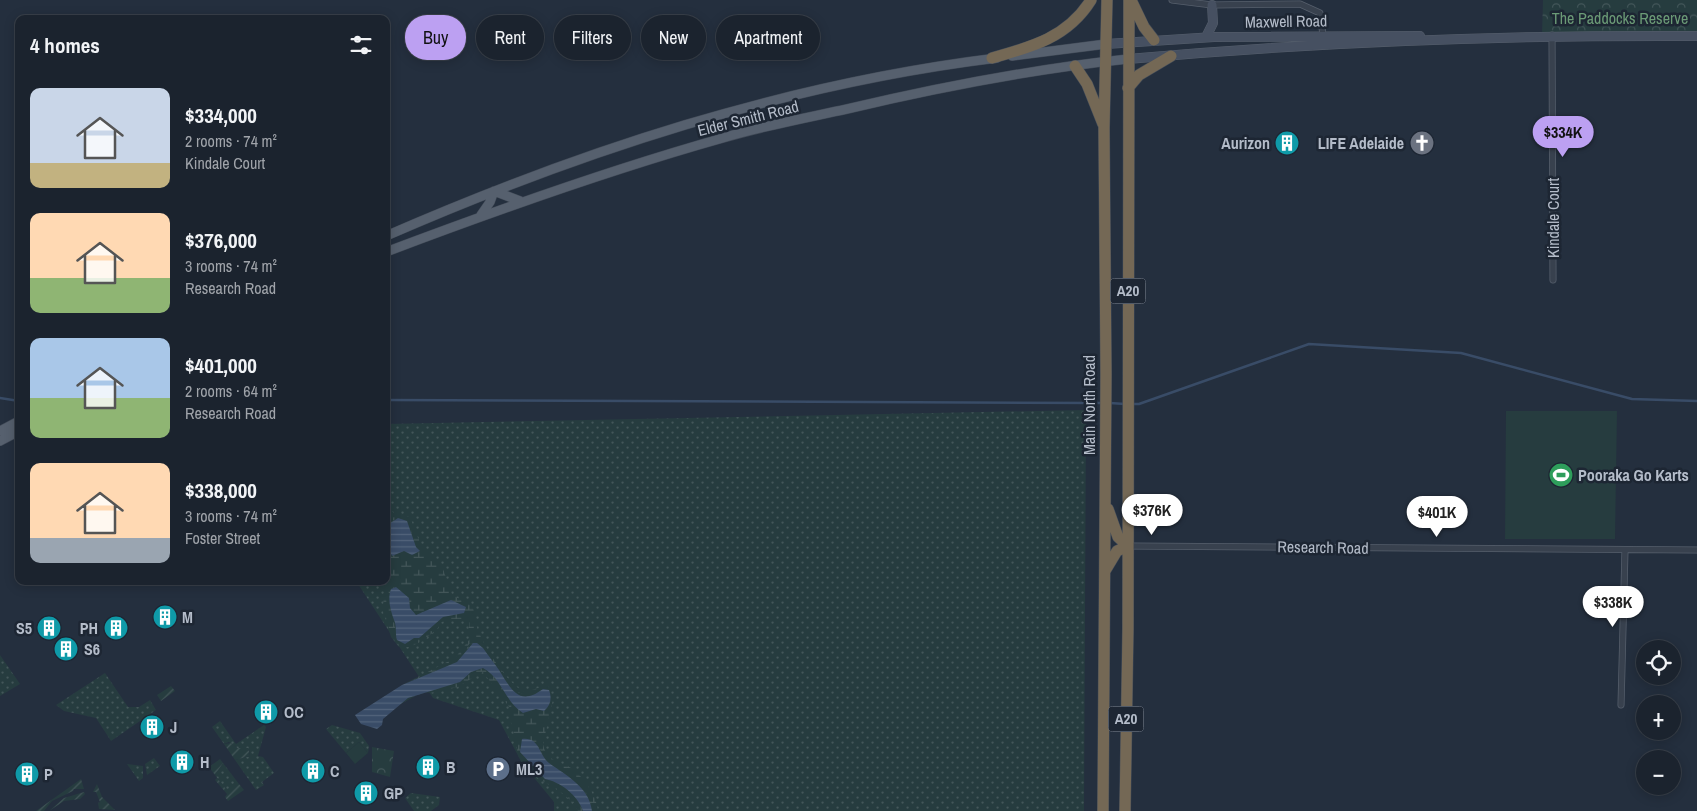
<!DOCTYPE html>
<html lang="en">
<head>
<meta charset="utf-8">
<style>
	body { margin:0; font-family:"Archivo Narrow",sans-serif; background:#242b36; color:#f1f3f6; height:100vh; display:flex; flex-direction:column; font-size:19px; white-space:nowrap }
	* { box-sizing:border-box; margin:0 }
	p { font-size:16px; color:#a0a4aa }
	.icon { flex:none; width:28px; height:28px; fill:none; stroke:currentColor; stroke-width:2; stroke-linecap:round; stroke-linejoin:round }
	.map { position:relative; flex:1; overflow:hidden }
	.sheet { position:absolute; left:15px; top:15px; width:375px; height:570px; display:flex; flex-direction:column; background:#1b232e; border-radius:10px; box-shadow:0 2px 12px #0003,0 0 0 1px #39404a }
	.sheet>* { flex:none }
	.banner { position:absolute; left:405px; top:15px; width:475px; height:45px; display:flex; gap:10px }
	.fabs { position:absolute; left:1636px; top:640px; display:grid; gap:10px }
	.fabs a { display:grid; place-items:center; width:45px; height:45px; border-radius:50%; background:#1b232e; box-shadow:0 2px 12px #0003,0 0 0 1px #39404a; font-size:25px }
	.price { position:absolute; translate:-50% -42px; padding:0 11px; border-radius:18px; background:#fff; color:#222; font-size:16px; line-height:32px; filter:drop-shadow(0 1px 2px #0008) }
	.price::after { content:''; position:absolute; left:50%; top:30px; width:15px; height:11px; margin-left:-8px; background:inherit; clip-path:polygon(0 0,100% 0,50% 100%) }
	.price.selected { background:#bca0f2; color:#111 }
	ul { padding:0; list-style:none }
	li { display:flex; align-items:center; gap:15px; height:125px; padding:0 15px }
	li span { display:grid; place-items:center; flex:none; width:140px; height:100px; border-radius:10px; color:#555 }
	li>.icon { margin-inline-start:auto }
	span .icon { width:60px; height:60px; fill:#fffc; stroke-width:1 }
	li b { font-size:21px }
	h2 { display:flex; justify-content:space-between; align-items:center; height:60px; padding:0 15px; font-size:21px }
	.tag { padding:0 18px; border-radius:22px; background:#1b232e; box-shadow:0 2px 12px #0003,0 0 0 1px #39404a; font-size:18px; line-height:45px }
	.tag.selected { background:#bca0f2; color:#111 }
	.map>svg:first-child { display:block }
	.grass { fill:url(#grass-dots) }
	.wetland { fill:url(#wetland-marsh); fill-rule:evenodd }
	.park { fill:url(#park-crowns) }
	.garden { fill:url(#garden-furrows) }
	.pitch { fill:#263c3f }
	.water { fill:url(#water-rules) }
	.lines { fill:none; stroke-linecap:round; stroke-linejoin:round }
	.stream { stroke:#394c67; stroke-width:2.5 }
	.street-casing { stroke:#565f6c; stroke-width:7 }
	.secondary-casing { stroke:#565f6c; stroke-width:10 }
	.primary-casing { stroke:#414a57; stroke-width:10 }
	.highway-casing { stroke:#434c59; stroke-width:12 }
	.street { stroke:#38414e; stroke-width:5.5 }
	.secondary { stroke:#465061; stroke-width:9 }
	.primary { stroke:#56606e; stroke-width:9 }
	.highway { stroke:#746855; stroke-width:11 }
	.labels { text-anchor:middle; stroke-width:5; stroke-linejoin:round; paint-order:stroke }
	.shield { fill:#1d2633; stroke:#878f9c; stroke-width:1 }
	.shield-label { font-size:15px; font-weight:bold; fill:#b4bcc9 }
	.park-label { font-size:16px; fill:#6b9a76; stroke:#1d2633 }
	.street-label { font-size:16px; fill:#b4bcc9; stroke:#1d2633 }
	.poi-label { font-size:16px; font-weight:bold; fill:#b4bcc9; stroke:#1d2633; text-anchor:start }
</style>
</head>
<body>
<div class="map">
<svg width="1697" height="811" viewBox="0 0 1697 811">
	<defs>
		<pattern id="grass-dots" width="8" height="8" patternUnits="userSpaceOnUse" patternTransform="scale(1.25)"><rect width="8" height="8" fill="#263c3f"/><path d="M2 2h.1M6 6h.1" fill="none" stroke="#435659" stroke-width="1.8" stroke-linecap="round"/></pattern>
		<pattern id="wetland-marsh" width="20" height="14" patternUnits="userSpaceOnUse" patternTransform="scale(1.25)"><rect width="20" height="14" fill="#263c3f"/><path d="M1 5h8M5 5V1M11 12h8M15 12V8" fill="none" stroke="#435659"/></pattern>
		<pattern id="park-crowns" width="20" height="18" patternUnits="userSpaceOnUse" patternTransform="scale(1.25)"><rect width="20" height="18" fill="#263c3f"/><path d="M2 6a3 3 0 1 1 6 0M12 15a3 3 0 1 1 6 0" fill="none" stroke="#435659"/></pattern>
		<pattern id="garden-furrows" width="10" height="10" patternUnits="userSpaceOnUse" patternTransform="scale(1.25)"><rect width="10" height="10" fill="#263c3f"/><path d="M-1 1l2-2M0 10L10 0M9 11l2-2" fill="none" stroke="#435659"/></pattern>
		<pattern id="water-rules" width="6" height="5" patternUnits="userSpaceOnUse" patternTransform="scale(1.25)"><rect width="6" height="5" fill="#394c67"/><path d="M0 2.5h6" fill="none" stroke="#53647b"/></pattern>
	</defs>
	<rect width="100%" height="100%" fill="#242f3e"/>
	<!-- grass -->
	<path class="grass" d="M1086,410L1084,811H554V802L522,763L499,720L433,698L356,581H386V424Z
		M0,655L20,684L0,696Z
		M105,673L128,707H139L150,700L156,710L111,741L96,718L64,711L56,705Z
		M220,721L236,744L264,725L266,727L258,756L263,757L274,773L262,782L264,785L256,790L235,760L250,756L249,750L237,748L229,742L224,744L212,727Z
		M332,725L360,733L369,746L368,753L359,742L346,753L326,729Z
		M154,758L160,766L147,775L145,764Z
		M223,763L239,784L229,794L215,775Z
		M127,764L143,766V778L139,781Z
		M411,793L440,797L439,805L431,811H414L405,798Z"/>
	<!-- wetland -->
	<path class="wetland" d="M386,506L394,513L410,517L420,543L427,553L442,566L452,595L472,606C475,612 474,614 475,620C478,639 507,685 525,692L548,685L553,699L543,744C546,761 559,761 571,768C583,776 597,796 598,811H592C588,776 546,773 539,746H521C519,760 537,769 545,779C559,778 578,798 583,811H578C565,785 531,784 519,757C516,751 517,744 515,738C513,726 508,720 510,708L483,672L457,687L439,692L421,693L395,707L408,698L459,682L471,672L483,668L498,680L508,694L530,712L536,709L544,710L550,703L536,694C502,700 499,662 477,643L469,644L462,658L457,662L402,685L455,658L469,640V619H447L440,623L438,628L424,640L410,647H399L391,637L383,612L386,549H389L390,554H395L404,551L416,554L411,529L394,520L386,526ZM408,598L410,608L416,615L447,602L462,612L443,617L434,626L414,638L397,640L394,620L391,616Z"/>
	<!-- park -->
	<path class="park" d="M1543,0H1697V36H1542Z
		M372,747L394,751L390,777L372,772Z"/>
	<!-- garden -->
	<path class="garden" d="M171,686L175,691L161,701L157,695Z
		M231,743L237,748H248L250,756L235,760L224,744Z
		M220,759L223,763L215,775L209,767Z
		M217,778L229,793L239,784L244,790L228,801L225,797L227,794L215,780Z
		M81,779L84,789H74L73,791L52,801L44,811H36Z
		M97,784L102,797L115,810L99,809L98,803L100,802L96,792H93Z
		M84,792L85,794L80,799L64,801L49,811L64,798Z"/>
	<!-- pitch -->
	<path class="pitch" d="M1506,411H1617L1615,539H1505Z
		M359,742L368,753L355,764L346,753Z"/>
	<!-- water -->
	<path class="water" d="M398,518L407,521L416,547L420,551L412,555L404,551L392,556L389,549H386V526Z
		M396,587L409,598L410,608L416,615L451,600L466,607L464,613L443,617L419,638H414L405,644L397,640C395,634 397,626 394,620C391,611 387,600 391,589Z
		M473,643H477L483,648C488,655 494,663 499,670C511,689 519,707 543,689L549,690C552,698 551,705 544,711L536,709L523,713C505,702 502,678 483,668L471,672L460,682L408,698L383,719L382,725L377,729L361,724L355,715L402,685L457,662Z
		M522,739C540,737 538,754 549,763C567,776 589,787 592,811H583C577,794 560,782 545,779L520,752Z"/>
	<g class="lines">
		<!-- stream -->
		<path class="stream" d="M0,398L19,401
			M386,400L1102,403
			M1110,403L1125,404
			M1133,404H1139L1309,344L1461,353L1632,399L1697,401"/>
		<defs>
			<path id="street" d="M1172,0L1212,5L1300,4L1320,13L1323,35
				M1552,35L1553,280
				M1128,546L1697,550
				M1621,705L1625,550"/>
			<path id="secondary" d="M1206,37L1213,23L1212,5
				M1106,44L1214,37L1420,36
				M1128,59C1317,42 1507,35 1697,36"/>
			<path id="primary" d="M1012,56L1106,44
				M494,191L520,201
				M481,215L490,202L494,191
				M386,236C581,151 785,84 997,58
				M386,252C497,210 609,170 723,138C763,126 806,118 847,109C940,87 1033,69 1128,59
				M0,431L19,421
				M0,441L19,431"/>
			<path id="highway" d="M1131,0L1144,27L1154,40
				M992,58C1032,47 1068,37 1091,0
				M1075,66L1087,84L1103,124
				M1128,88L1139,75L1171,56
				M1108,509L1118,537L1128,546
				M1105,571L1117,551L1128,546
				M1103,811L1106,374L1104,128L1107,0
				M1125,811L1128,628L1129,0"/>
		</defs>
		<!-- street casing -->
		<use href="#street" class="street-casing"/>
		<!-- secondary casing -->
		<use href="#secondary" class="secondary-casing"/>
		<!-- primary casing -->
		<use href="#primary" class="primary-casing"/>
		<!-- highway casing -->
		<use href="#highway" class="highway-casing"/>
		<!-- street -->
		<use href="#street" class="street"/>
		<!-- secondary -->
		<use href="#secondary" class="secondary"/>
		<!-- primary -->
		<use href="#primary" class="primary"/>
		<!-- highway -->
		<use href="#highway" class="highway"/>
	</g>
	<!-- icons -->
	<defs>
		<symbol id="building-disc" viewBox="-11 -11 22 22"><circle r="9.5" fill="#0f9aa8" stroke="#1d2633"/><path d="M-4-6H4V6H1V3H-1V6H-4ZM-2.5-4.3h1.7v1.8h-1.7ZM.8-4.3h1.7v1.8H.8ZM-2.5-1h1.7V.8h-1.7ZM.8-1h1.7V.8H.8Z" fill="#fff"/></symbol>
		<symbol id="church-disc" viewBox="-11 -11 22 22"><circle r="9.5" fill="#6b7280" stroke="#1d2633"/><path d="M-1.2-6h2.4v3.5h3.3v2.4h-3.3V6h-2.4V-.1h-3.3v-2.4h3.3Z" fill="#fff"/></symbol>
		<symbol id="stadium-disc" viewBox="-11 -11 22 22"><circle r="9.5" fill="#2e9e5b" stroke="#1d2633"/><path d="M0-5a6.5 5 0 1 0 0 10a6.5 5 0 1 0 0-10ZM-3.5-1.8h7v3.6h-7Z" fill="#fff"/></symbol>
		<symbol id="parking-disc" viewBox="-11 -11 22 22"><circle r="9.5" fill="#5c6f8a" stroke="#1d2633"/><path d="M-3.5-5.5H1a3.5 3.5 0 0 1 0 7H-1V5.5H-3.5ZM-1-3.4V-.6H.8a1.4 1.4 0 0 0 0-2.8Z" fill="#fff"/></symbol>
	</defs>
	<g fill-rule="evenodd">
		<use href="#building-disc" x="1273" y="129" width="28" height="28"/>
		<use href="#church-disc" x="1408" y="129" width="28" height="28"/>
		<use href="#stadium-disc" x="1547" y="461" width="28" height="28"/>
		<use href="#building-disc" x="151" y="603" width="28" height="28"/>
		<use href="#building-disc" x="35" y="614" width="28" height="28"/>
		<use href="#building-disc" x="102" y="614" width="28" height="28"/>
		<use href="#building-disc" x="52" y="635" width="28" height="28"/>
		<use href="#building-disc" x="252" y="698" width="28" height="28"/>
		<use href="#building-disc" x="138" y="713" width="28" height="28"/>
		<use href="#building-disc" x="168" y="748" width="28" height="28"/>
		<use href="#building-disc" x="414" y="753" width="28" height="28"/>
		<use href="#parking-disc" x="484" y="755" width="28" height="28"/>
		<use href="#building-disc" x="299" y="757" width="28" height="28"/>
		<use href="#building-disc" x="13" y="760" width="28" height="28"/>
		<use href="#building-disc" x="352" y="779" width="28" height="28"/>
	</g>
	<g class="labels">
		<!-- shield labels -->
		<g class="shield">
			<rect x="1110.5" y="278.5" width="35" height="25" rx="4"/>
			<rect x="1108.5" y="706.5" width="35" height="25" rx="4"/>
		</g>
		<g class="shield-label">
			<text x="1128" y="296">A20</text>
			<text x="1126" y="724">A20</text>
		</g>
		<!-- park labels -->
		<g class="park-label">
			<text x="1620" y="24">The Paddocks Reserve</text>
		</g>
		<!-- street labels -->
		<g class="street-label">
			<text transform="translate(1286 21) rotate(-1)" y="6">Maxwell Road</text>
			<text transform="translate(748 118) rotate(-14)" y="6">Elder Smith Road</text>
			<text transform="translate(1553 218) rotate(-90)" y="6">Kindale Court</text>
			<text transform="translate(1089 405) rotate(-90)" y="6">Main North Road</text>
			<text transform="translate(1323 547) rotate(1)" y="6">Research Road</text>
		</g>
		<!-- poi labels -->
		<g class="poi-label">
			<text x="1270" y="149" text-anchor="end">Aurizon</text>
			<text x="1404" y="149" text-anchor="end">LIFE Adelaide</text>
			<text x="1578" y="481">Pooraka Go Karts</text>
			<text x="182" y="623">M</text>
			<text x="32" y="634" text-anchor="end">S5</text>
			<text x="98" y="634" text-anchor="end">PH</text>
			<text x="84" y="655">S6</text>
			<text x="284" y="718">OC</text>
			<text x="170" y="733">J</text>
			<text x="200" y="768">H</text>
			<text x="446" y="773">B</text>
			<text x="516" y="775">ML3</text>
			<text x="330" y="777">C</text>
			<text x="44" y="780">P</text>
			<text x="384" y="799">GP</text>
		</g>
	</g>
</svg>
<div class="fabs">
<a><svg class="icon" aria-label="locate" viewBox="0 0 24 24"><circle cx="12" cy="12" r="6"/><path d="M12 2v4M12 18v4M2 12h4M18 12h4"/></svg></a>
<a>+</a>
<a>−</a>
</div>
<b class="price selected" style="left:1563px;top:158px">$334K</b>
<b class="price" style="left:1152px;top:536px">$376K</b>
<b class="price" style="left:1437px;top:538px">$401K</b>
<b class="price" style="left:1613px;top:628px">$338K</b>
<div class="banner">
<a class="tag selected">Buy</a>
<a class="tag">Rent</a>
<a class="tag">Filters</a>
<a class="tag">New</a>
<a class="tag">Apartment</a>
</div>
<section class="sheet">
<h2>4 homes<svg class="icon" aria-label="filters" viewBox="0 0 24 24"><path d="M4 7h16M4 17h16"/><circle cx="9" cy="7" r="2"/><circle cx="15" cy="17" r="2"/></svg></h2>
<ul>
<li><span style="background:linear-gradient(#c9d6e8 75%,#c2b280 0)"><svg class="icon" aria-label="home" viewBox="0 0 24 24"><path d="M3 11l9-7 9 7M6 9v11h12V9"/></svg></span><div><b>$334,000</b><p>2 rooms · 74 m²</p><p>Kindale Court</p></div></li>
<li><span style="background:linear-gradient(#ffd9b3 65%,#8fb573 0)"><svg class="icon" aria-label="home" viewBox="0 0 24 24"><path d="M3 11l9-7 9 7M6 9v11h12V9"/></svg></span><div><b>$376,000</b><p>3 rooms · 74 m²</p><p>Research Road</p></div></li>
<li><span style="background:linear-gradient(#a9c7e8 60%,#8fb573 0)"><svg class="icon" aria-label="home" viewBox="0 0 24 24"><path d="M3 11l9-7 9 7M6 9v11h12V9"/></svg></span><div><b>$401,000</b><p>2 rooms · 64 m²</p><p>Research Road</p></div></li>
<li><span style="background:linear-gradient(#ffd9b3 75%,#9aa5b1 0)"><svg class="icon" aria-label="home" viewBox="0 0 24 24"><path d="M3 11l9-7 9 7M6 9v11h12V9"/></svg></span><div><b>$338,000</b><p>3 rooms · 74 m²</p><p>Foster Street</p></div></li>
</ul>
</section>
</div>
</body>
</html>
